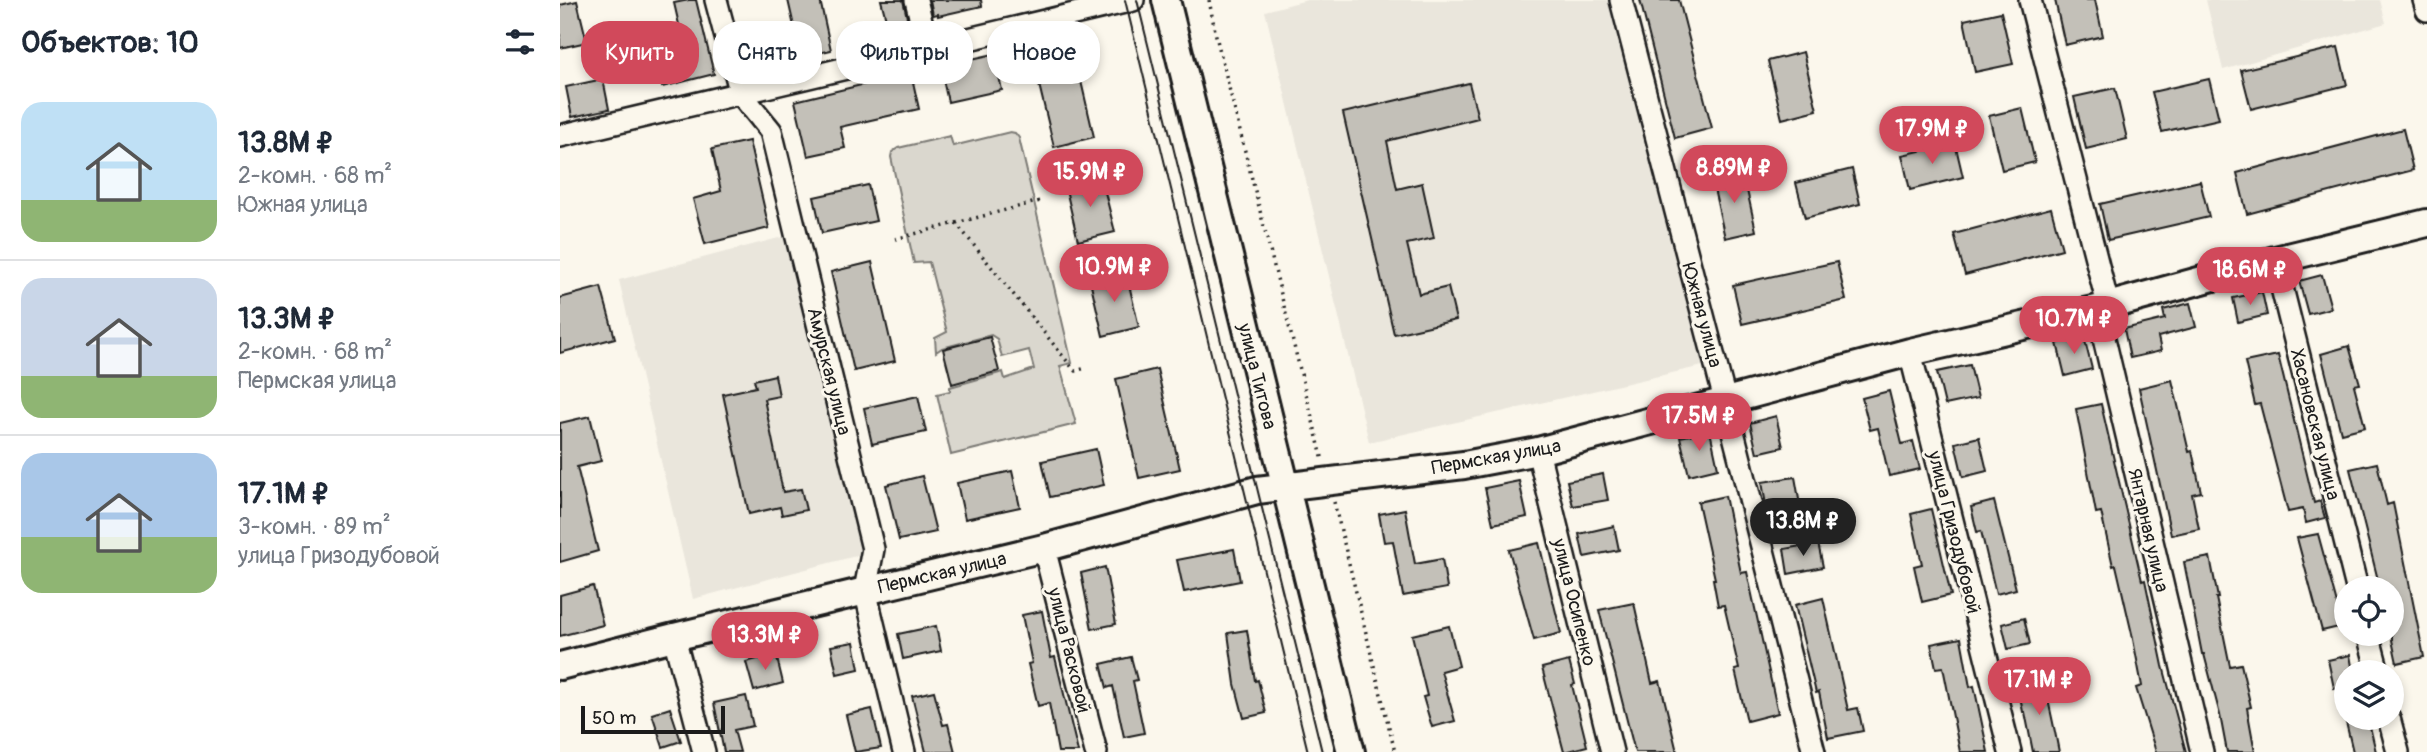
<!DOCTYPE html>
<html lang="ru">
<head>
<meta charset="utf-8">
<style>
	body { margin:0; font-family:Pangolin,sans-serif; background:#f2f2f3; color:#1f2937; height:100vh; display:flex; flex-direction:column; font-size:26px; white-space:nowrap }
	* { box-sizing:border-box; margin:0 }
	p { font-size:23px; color:#747a83 }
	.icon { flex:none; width:38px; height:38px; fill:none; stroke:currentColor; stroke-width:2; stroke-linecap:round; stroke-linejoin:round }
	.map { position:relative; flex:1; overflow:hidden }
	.sheet { display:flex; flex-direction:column; background:#fff; width:560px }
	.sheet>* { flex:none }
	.banner { position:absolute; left:21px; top:21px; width:665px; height:63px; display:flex; gap:14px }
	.fabs { position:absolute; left:1774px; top:576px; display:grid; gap:14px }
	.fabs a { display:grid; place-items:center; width:70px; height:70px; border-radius:50%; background:#fff; box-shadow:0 4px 10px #0003; font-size:35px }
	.scale { position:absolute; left:21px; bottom:18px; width:144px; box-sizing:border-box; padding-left:7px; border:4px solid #1c1c1c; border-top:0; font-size:19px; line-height:24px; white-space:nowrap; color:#1c1c1c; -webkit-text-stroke:5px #fbf7ec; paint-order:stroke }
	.price { position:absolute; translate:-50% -60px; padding:0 16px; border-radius:24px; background:#d1495b; color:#fff; font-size:23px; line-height:46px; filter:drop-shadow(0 2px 4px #0008) }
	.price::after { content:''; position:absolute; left:50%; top:42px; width:21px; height:16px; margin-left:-10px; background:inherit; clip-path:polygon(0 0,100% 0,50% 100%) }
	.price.current { background:#222; color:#fff }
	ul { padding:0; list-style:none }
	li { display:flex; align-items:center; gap:21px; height:175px; padding:0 21px }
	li+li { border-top:2px solid #e0e1e3 }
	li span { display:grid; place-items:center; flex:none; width:196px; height:140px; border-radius:21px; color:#555 }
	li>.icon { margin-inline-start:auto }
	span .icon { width:84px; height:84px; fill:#fffc; stroke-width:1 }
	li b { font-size:30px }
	h2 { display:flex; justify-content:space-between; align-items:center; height:84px; padding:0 21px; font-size:30px }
	.tag { padding:0 24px; border-radius:28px; background:#fff; box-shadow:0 4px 10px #0003; font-size:24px; line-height:63px }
	.tag.current { background:#d1495b; color:#fff }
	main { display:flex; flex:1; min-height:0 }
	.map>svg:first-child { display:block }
	.built { fill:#eae6dc }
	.green { fill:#dad7ce; stroke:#7b7a75; stroke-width:2 }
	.building { fill:#c3c0b8; stroke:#1c1c1c; stroke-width:2 }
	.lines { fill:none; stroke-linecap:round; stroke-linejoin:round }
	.minor-casing { stroke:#1c1c1c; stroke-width:26 }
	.tertiary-casing { stroke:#1c1c1c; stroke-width:32 }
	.path { stroke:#1c1c1c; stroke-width:3.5; stroke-dasharray:2 5; stroke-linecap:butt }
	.minor { stroke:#fbf7ec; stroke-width:21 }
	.tertiary { stroke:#fbf7ec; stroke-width:26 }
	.tram { stroke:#1c1c1c; stroke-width:2 }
	.labels { text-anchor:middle; stroke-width:6; stroke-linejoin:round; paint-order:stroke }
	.street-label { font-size:19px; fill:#1c1c1c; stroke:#fbf7ec }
</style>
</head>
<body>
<main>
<section class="sheet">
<h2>Объектов: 10<svg class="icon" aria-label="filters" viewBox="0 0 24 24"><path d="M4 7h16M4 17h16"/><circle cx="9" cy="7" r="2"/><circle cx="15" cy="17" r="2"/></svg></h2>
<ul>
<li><span style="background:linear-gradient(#bfe0f5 70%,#8fb573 0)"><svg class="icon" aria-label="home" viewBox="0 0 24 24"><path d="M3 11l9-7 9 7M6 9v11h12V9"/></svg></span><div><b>13.8M ₽</b><p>2-комн. · 68 m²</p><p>Южная улица</p></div></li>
<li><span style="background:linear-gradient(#c9d6e8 70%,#8fb573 0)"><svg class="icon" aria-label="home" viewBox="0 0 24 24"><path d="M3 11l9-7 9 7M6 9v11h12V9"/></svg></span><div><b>13.3M ₽</b><p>2-комн. · 68 m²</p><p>Пермская улица</p></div></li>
<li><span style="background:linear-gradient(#a9c7e8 60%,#8fb573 0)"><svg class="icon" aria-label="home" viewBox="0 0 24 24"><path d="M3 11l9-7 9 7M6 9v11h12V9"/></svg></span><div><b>17.1M ₽</b><p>3-комн. · 89 m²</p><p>улица Гризодубовой</p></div></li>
</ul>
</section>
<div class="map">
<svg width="1867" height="752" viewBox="0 0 1867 752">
	<rect width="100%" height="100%" fill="#fbf7ec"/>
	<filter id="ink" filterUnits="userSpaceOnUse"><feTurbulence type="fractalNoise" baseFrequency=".0143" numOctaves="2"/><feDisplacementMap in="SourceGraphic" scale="14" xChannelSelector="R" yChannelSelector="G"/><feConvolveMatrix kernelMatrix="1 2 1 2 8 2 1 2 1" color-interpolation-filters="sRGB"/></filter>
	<g filter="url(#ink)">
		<!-- built -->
		<path class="built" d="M747,0H1053L1147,365L809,442L705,11Z
			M1646,0H1820L1826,23L1663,70Z
			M230,235L307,553L133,599L59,280Z"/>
		<!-- green -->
		<path class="green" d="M450,132L455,133L459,138L512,363L500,366L516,424L391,455L377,394L390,391V387L443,372L445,379L474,369L469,350L442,357L437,339L431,335L382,348L376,352L375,338L387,332L369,262L354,263L331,157L332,152L338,148L390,136L393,146Z"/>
		<!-- building -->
		<path class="building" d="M129,0H136L154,74L102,87L95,62L126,55L114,3Z
			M228,0H260L271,50L241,57Z
			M321,0H343L348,22L328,27Z
			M370,0H421L422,6L378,16V14L373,15Z
			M1080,0H1119L1152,128L1115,138Z
			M1495,0H1535L1543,36L1505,45Z
			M17,1L27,42L0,48V5Z
			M1441,12L1453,64L1415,72L1404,20Z
			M511,38L534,137L494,147L470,47Z
			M1778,47L1787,85L1691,109L1681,70Z
			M1243,52L1257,110L1222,119L1208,61Z
			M434,54L442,90L388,102L380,66Z
			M351,73L359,109L280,127L285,148L248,156L235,101Z
			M43,79L49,109L12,117L6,87Z
			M1649,79L1659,119L1602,132L1592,92Z
			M909,83L918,118L827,141L837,189L862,183L874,238L847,244L859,294L888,287L896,320L834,334L783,113Z
			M1555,88L1567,139L1526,149L1514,97Z
			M1462,108L1475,162L1442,170L1429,116Z
			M1843,129L1853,170L1687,214L1677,173Z
			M189,141L209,228L145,244L133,199L161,191L152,149Z
			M1395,143L1403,177L1350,190L1342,155Z
			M1292,169L1300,204L1245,218L1236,183Z
			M1183,172L1196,231L1165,238L1152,180Z
			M541,176L555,232L518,241L505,185Z
			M1640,181L1649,217L1548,240L1540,204Z
			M308,185L316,221L262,233L254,197Z
			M1491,208L1502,249L1405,275L1394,234Z
			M312,262L335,361L294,371L271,272Z
			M1277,262L1286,300L1182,324L1173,285Z
			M566,272L579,327L543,336L530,280Z
			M1762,275L1771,308L1748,314L1739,281Z
			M41,287L55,338L0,353V298Z
			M1702,292L1707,315L1678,322L1673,298Z
			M1630,303L1636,327L1598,337L1601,351L1570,358L1564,329L1605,319L1603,310Z
			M430,337L439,371L392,384L383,349Z
			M1524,337L1532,369L1505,376L1497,343Z
			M1789,346L1800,384L1794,385L1805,427L1781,433L1761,354Z
			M1718,355L1754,503L1760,501L1765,518L1746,523L1743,509L1728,512L1700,404L1695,405L1685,362Z
			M1410,365L1418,398L1385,405L1377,372Z
			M597,369L620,469L579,478L556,379Z
			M215,375L219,396L204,399L223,492L241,489L246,510L222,515L220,507L189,514L163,394L196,387L194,380Z
			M1612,380L1629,452L1632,451L1641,492L1632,494L1639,529L1611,535L1579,388Z
			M1329,391L1342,444L1353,441L1360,469L1329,476L1318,428L1310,430L1302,398Z
			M358,396L366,432L312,444L304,408Z
			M1541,404L1582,581L1585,580L1603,666L1626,752H1596L1576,688L1582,686L1572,634L1556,565L1553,566L1541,512L1536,513L1516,409Z
			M30,416L41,461L17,467L38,551L0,562V423Z
			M1216,416L1223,447L1197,453L1190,423Z
			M1150,431L1158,468L1129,475L1120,437Z
			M1419,437L1427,471L1403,477L1395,443Z
			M536,449L544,485L490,497L482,461Z
			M1817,463L1827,505L1833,503L1864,657L1837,663L1832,640V588H1820L1790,469Z
			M452,471L460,507L405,519L397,483Z
			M1043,474L1048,500L1013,506L1007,481Z
			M362,476L376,532L339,540L326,485Z
			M1235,477L1240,505L1207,511L1202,482Z
			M959,481L967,517L933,524L925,488Z
			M1165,496L1181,573L1187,572L1218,713L1187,721L1175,670L1179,669L1164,605L1158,606L1153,579H1155L1138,502Z
			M1434,501L1456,589L1436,594L1421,531L1417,532L1411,507Z
			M845,509L855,564L882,559L887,588L843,596L833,541L824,542L819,514Z
			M1371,509L1391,595L1362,602L1354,566L1362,564L1351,514Z
			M1054,526L1059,550L1024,557L1019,534Z
			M1758,534L1783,626L1762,631L1737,538Z
			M979,543L1001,633L974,640L949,550Z
			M1258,543L1263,567L1228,574L1224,549Z
			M674,549L680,581L624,592L617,560Z
			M1650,557L1658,598H1656L1670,666L1681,664L1691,707L1687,708L1695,752H1667L1660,715L1644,654H1642L1624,562Z
			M545,567L556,624L532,629L521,573Z
			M33,586L43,625L0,636V595Z
			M1263,598L1288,710L1298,708L1303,731L1268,738L1259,692L1256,693L1235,605Z
			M1074,603L1092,683L1100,681L1117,752H1075L1039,610Z
			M482,611L491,658L495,657L518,752H498L489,703L478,706L468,664L472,663L462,615Z
			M1464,618L1470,644L1448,649L1442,624Z
			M376,626L381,651L343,659L338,634Z
			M889,626L899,666L881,671L895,721L872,727L863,697L867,696L852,635Z
			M687,630L695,681L698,680L706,713L684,718L675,684L668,633Z
			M1401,638L1410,687L1414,686L1428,752H1400L1383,667L1376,668L1371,644Z
			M294,642L299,669L277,674L271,646Z
			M216,654L223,683L194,691L186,662Z
			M1790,655L1793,672H1787V686L1774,688L1768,660Z
			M571,657L577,680L573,681L584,733L564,737L553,686L547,688L541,664Z
			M1009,661L1015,684L1012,685L1027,746L1004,752L982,668Z
			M1484,681L1495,732L1499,752H1473L1465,712H1463L1458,686Z
			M374,691L383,725L388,724L395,752H366L352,696Z
			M186,696L193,726L174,730L180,752H164L154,703Z
			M110,708L121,741L103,747L92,714Z
			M312,709L321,748L295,752L286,715Z
			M1785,718H1808L1816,752H1793Z"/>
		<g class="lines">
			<defs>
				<path id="minor" d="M156,0L181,94L211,131L313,549L305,590L344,752
					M356,0L368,49
					M1061,0L1165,400L1254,752
					M1470,0L1548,305
					M1864,0L1867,10
					M0,136L573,0
					M1715,260L1797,588
					M1537,309L1642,752
					M1350,352L1450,752
					M978,451L1052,752
					M484,548L536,752
					M1808,634L1818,672
					M114,637L144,752
					M1829,718L1838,752"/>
				<path id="tertiary" d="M606,0L791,752
					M0,666L114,637L484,548L697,490L904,465L978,451L1350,352L1537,309L1715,260L1867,223"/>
			</defs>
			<!-- minor casing -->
			<use href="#minor" class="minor-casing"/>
			<!-- tertiary casing -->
			<use href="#tertiary" class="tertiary-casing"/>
			<!-- path -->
			<path class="path" d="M649,0L656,36L763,461
				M396,223L515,371L526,368
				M335,239L484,200
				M774,502L835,752"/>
			<!-- minor -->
			<use href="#minor" class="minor"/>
			<!-- tertiary -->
			<use href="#tertiary" class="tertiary"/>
			<!-- tram -->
			<path class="tram" d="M565,0L748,752
				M577,0L762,752"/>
		</g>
	</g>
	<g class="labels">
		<!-- street labels -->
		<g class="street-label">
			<text transform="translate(1143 315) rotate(75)" y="7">Южная улица</text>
			<text transform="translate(270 371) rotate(76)" y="7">Амурская улица</text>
			<text transform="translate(698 376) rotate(76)" y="7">улица Титова</text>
			<text transform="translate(1756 424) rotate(76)" y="7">Хасановская улица</text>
			<text transform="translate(936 456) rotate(-10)" y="7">Пермская улица</text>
			<text transform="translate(1589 530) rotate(77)" y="7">Янтарная улица</text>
			<text transform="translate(1395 532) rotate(76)" y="7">улица Гризодубовой</text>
			<text transform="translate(382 572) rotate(-13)" y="7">Пермская улица</text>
			<text transform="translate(1015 602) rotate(76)" y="7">улица Осипенко</text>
			<text transform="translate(510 650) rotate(76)" y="7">улица Расковой</text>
		</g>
	</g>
</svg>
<div class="fabs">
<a><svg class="icon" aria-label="locate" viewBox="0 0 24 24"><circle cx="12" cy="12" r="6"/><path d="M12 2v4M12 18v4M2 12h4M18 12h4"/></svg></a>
<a><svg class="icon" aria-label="layers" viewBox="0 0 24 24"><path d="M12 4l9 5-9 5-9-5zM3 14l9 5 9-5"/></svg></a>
</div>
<div class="scale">50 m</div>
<b class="price" style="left:1372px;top:166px">17.9M ₽</b>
<b class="price" style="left:1174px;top:205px">8.89M ₽</b>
<b class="price" style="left:530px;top:209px">15.9M ₽</b>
<b class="price" style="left:554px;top:304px">10.9M ₽</b>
<b class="price" style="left:1690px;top:307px">18.6M ₽</b>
<b class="price" style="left:1514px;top:356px">10.7M ₽</b>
<b class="price" style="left:1139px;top:453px">17.5M ₽</b>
<b class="price current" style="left:1243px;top:558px">13.8M ₽</b>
<b class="price" style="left:205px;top:672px">13.3M ₽</b>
<b class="price" style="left:1479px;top:717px">17.1M ₽</b>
<div class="banner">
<a class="tag current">Купить</a>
<a class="tag">Снять</a>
<a class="tag">Фильтры</a>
<a class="tag">Новое</a>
</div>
</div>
</main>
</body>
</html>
